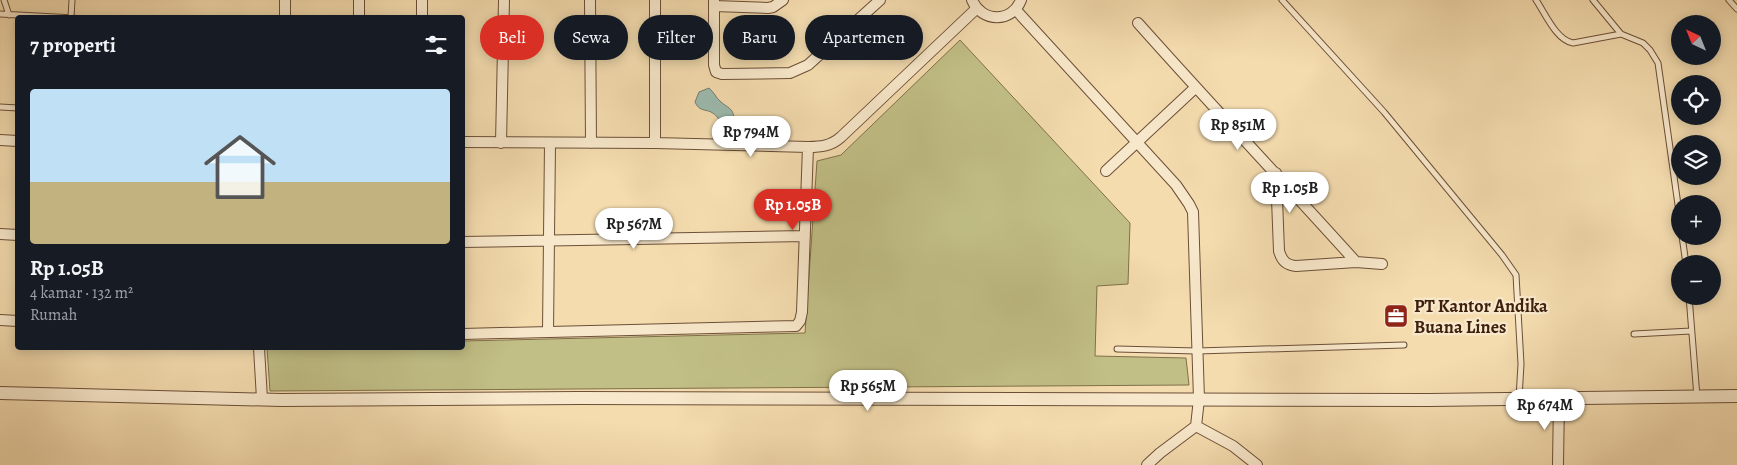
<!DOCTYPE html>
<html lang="id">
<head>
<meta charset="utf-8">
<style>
	body { margin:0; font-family:Alegreya,serif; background:#242831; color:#f1f3f6; height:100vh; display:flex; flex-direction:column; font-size:19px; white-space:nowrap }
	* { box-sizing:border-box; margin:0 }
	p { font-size:16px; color:#9ea1a6 }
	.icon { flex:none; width:28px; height:28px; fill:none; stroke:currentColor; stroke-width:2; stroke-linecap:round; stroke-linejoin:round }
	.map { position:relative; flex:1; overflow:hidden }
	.side { position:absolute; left:15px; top:15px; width:450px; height:335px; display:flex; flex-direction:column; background:#171b24; border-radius:5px; box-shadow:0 2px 12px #0003 }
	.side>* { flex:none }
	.banner { position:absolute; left:480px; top:15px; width:475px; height:45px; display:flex; gap:10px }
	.needle { width:32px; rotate:317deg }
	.fabs { position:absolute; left:1671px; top:15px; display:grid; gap:10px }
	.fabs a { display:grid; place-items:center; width:50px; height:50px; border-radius:50%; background:#171b24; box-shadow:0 2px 12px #0003; font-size:25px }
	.price { position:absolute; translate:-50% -42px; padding:0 11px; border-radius:18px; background:#fff; color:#222; font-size:16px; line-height:32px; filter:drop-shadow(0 1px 2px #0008) }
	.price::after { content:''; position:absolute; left:50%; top:30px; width:15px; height:11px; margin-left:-8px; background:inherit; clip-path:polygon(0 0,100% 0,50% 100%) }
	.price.selected { background:#d93025; color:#fff }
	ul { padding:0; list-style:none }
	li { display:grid; align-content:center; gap:10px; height:265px; padding:0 15px }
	li span { display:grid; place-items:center; height:155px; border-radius:5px; color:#555 }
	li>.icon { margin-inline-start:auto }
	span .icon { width:90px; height:90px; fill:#fffc; stroke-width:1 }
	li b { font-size:21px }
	h2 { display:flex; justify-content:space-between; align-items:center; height:60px; padding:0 15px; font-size:21px }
	.tag { padding:0 18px; border-radius:22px; background:#171b24; box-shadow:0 2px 12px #0003; font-size:18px; line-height:45px }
	.tag.selected { background:#d93025; color:#fff }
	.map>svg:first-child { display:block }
	.green { fill:#c1bf86; stroke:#80704a }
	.water { fill:#9cbbaf; stroke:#767d6f }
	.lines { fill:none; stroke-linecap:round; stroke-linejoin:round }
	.service-casing { stroke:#6c4f37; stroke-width:7 }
	.minor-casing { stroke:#6c4f37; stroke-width:12 }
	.tertiary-casing { stroke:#6c4f37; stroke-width:14 }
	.service { stroke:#f8e8cb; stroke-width:5 }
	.minor { stroke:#f8e8cb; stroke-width:10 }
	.tertiary { stroke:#f8e8cb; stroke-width:12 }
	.labels { text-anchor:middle; stroke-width:4.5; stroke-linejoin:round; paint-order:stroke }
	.poi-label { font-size:18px; font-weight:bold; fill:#3e200f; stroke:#f8e8cb; text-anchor:start }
</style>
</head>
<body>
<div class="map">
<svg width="1737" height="465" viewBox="0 0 1737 465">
	<rect width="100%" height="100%" fill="#f4dcaf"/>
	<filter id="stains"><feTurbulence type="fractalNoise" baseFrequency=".004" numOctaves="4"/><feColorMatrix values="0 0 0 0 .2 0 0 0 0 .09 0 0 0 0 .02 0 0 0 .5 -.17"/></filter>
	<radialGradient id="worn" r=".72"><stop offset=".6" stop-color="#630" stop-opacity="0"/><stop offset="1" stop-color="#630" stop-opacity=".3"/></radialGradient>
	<!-- green -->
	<path class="green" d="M960,40L1130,223L1128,284L1097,286L1095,356L1186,358L1189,385L270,391L267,348H462L463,341L805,333L817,161L841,155Z"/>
	<!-- water -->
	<path class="water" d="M709,88C714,92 716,98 721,102C728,108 733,108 734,118L723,123C719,120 716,114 711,112C704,109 699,111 695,102L699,92Z"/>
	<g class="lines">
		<defs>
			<path id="service" d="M4,0L9,15
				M1282,0L1384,112L1502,255L1516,275L1521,364L1519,398
				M1536,0C1545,13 1556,40 1573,43L1621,34
				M1593,0L1621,34L1643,43L1650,50L1658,63L1680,219
				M1729,0L1737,9
				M0,14L74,18
				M71,17L72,0
				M0,107L18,108
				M1682,236L1686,264
				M1689,296L1697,397
				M1634,334L1691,331
				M1117,349L1197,351L1404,345"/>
			<path id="minor" d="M285,0V18
				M359,0V18
				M590,0L591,143
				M655,0V143
				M714,0V65L716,72L722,74L790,73L808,65L880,0
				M972,0C982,23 1012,23 1021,0
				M714,6L768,8L773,7L783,0
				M1016,10L1176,185L1189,204L1193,212L1199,399L1196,426L1160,453L1147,465
				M422,18V0
				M1138,23C1210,104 1284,182 1356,262
				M0,140L18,141
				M462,142L655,143L808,147C821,147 831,146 841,137L976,9
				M501,143L504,0
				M1106,171L1195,88
				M1276,173L1279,251C1282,261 1286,265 1296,266L1356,262L1382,264
				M0,234L18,235
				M462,242L805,236
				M0,320L18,321
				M548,332L550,143
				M462,334L796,326L800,321L802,312L808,147
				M259,348L262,399
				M1196,426L1233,446L1257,465
				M1558,465L1559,398"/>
			<path id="tertiary" d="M0,393L281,400L579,398L1429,400L1737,396"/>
		</defs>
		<!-- service casing -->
		<use href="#service" class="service-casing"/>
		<!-- minor casing -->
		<use href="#minor" class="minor-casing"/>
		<!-- tertiary casing -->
		<use href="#tertiary" class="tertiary-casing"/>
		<!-- service -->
		<use href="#service" class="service"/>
		<!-- minor -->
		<use href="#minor" class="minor"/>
		<!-- tertiary -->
		<use href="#tertiary" class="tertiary"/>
	</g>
	<!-- icons -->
	<defs>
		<symbol id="office-square" viewBox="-11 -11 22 22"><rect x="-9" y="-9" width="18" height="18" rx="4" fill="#8f2418" stroke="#f8e8cb"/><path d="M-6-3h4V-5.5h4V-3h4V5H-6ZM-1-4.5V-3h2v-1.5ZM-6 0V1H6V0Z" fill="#fff"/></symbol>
	</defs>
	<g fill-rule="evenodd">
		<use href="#office-square" x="1382" y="302" width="28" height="28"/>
	</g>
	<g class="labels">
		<!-- poi labels -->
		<g class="poi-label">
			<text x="1414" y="312">PT Kantor Andika<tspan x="1414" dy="21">Buana Lines</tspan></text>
		</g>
	</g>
	<rect width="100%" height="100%" filter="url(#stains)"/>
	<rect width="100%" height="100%" fill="url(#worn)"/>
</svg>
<div class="fabs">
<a><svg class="needle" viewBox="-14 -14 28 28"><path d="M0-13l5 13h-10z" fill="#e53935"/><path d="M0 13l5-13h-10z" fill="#9ea1a6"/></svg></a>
<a><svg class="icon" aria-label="locate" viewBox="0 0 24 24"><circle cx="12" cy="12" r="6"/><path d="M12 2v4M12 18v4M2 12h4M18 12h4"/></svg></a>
<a><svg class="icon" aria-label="layers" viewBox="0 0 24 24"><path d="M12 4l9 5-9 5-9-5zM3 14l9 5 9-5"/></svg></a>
<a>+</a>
<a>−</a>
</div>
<b class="price" style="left:1238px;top:151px">Rp 851M</b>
<b class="price" style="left:751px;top:158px">Rp 794M</b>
<b class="price" style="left:1290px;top:214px">Rp 1.05B</b>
<b class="price selected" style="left:793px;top:231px">Rp 1.05B</b>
<b class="price" style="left:634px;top:250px">Rp 567M</b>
<b class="price" style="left:868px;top:412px">Rp 565M</b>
<b class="price" style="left:1545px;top:431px">Rp 674M</b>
<div class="banner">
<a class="tag selected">Beli</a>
<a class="tag">Sewa</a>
<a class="tag">Filter</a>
<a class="tag">Baru</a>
<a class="tag">Apartemen</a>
</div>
<section class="side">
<h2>7 properti<svg class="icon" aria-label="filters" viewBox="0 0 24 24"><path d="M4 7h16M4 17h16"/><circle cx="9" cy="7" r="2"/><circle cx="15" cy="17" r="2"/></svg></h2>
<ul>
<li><span style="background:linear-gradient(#bfe0f5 60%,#c2b280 0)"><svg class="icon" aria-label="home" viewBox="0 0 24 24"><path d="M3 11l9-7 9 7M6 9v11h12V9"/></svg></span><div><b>Rp 1.05B</b><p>4 kamar · 132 m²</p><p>Rumah</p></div></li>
</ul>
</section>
</div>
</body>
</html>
